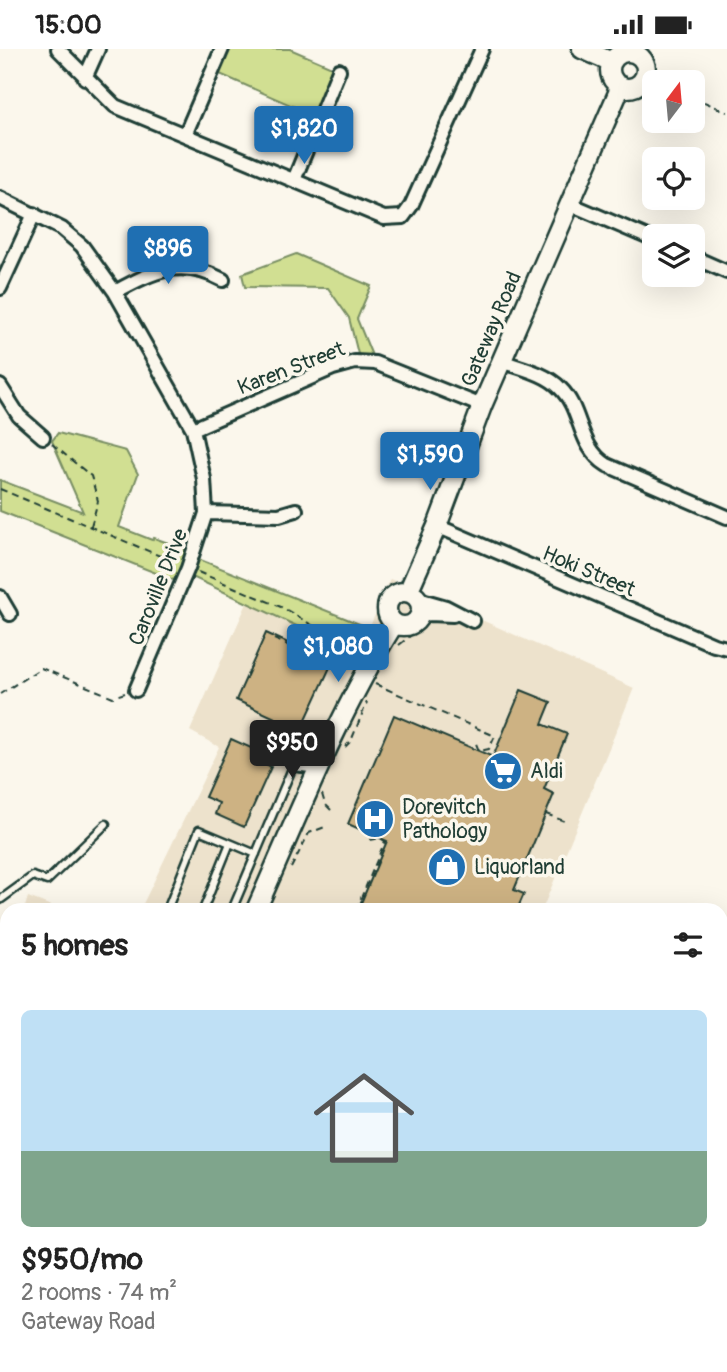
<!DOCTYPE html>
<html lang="en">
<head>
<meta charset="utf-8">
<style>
	body { margin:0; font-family:Pangolin,sans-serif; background:#f6f6f6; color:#222; height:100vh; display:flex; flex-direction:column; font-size:26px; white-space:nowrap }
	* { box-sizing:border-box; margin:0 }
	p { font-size:23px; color:#767676 }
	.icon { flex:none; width:38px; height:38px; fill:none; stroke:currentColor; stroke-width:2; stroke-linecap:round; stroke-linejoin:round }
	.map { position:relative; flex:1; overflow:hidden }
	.side { position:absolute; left:0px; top:854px; width:728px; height:469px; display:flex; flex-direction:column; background:#fff; border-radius:21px 21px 0 0; box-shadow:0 7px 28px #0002 }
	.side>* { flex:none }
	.needle { width:46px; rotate:16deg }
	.buttons { position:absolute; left:642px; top:21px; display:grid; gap:14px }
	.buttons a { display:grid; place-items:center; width:63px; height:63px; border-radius:10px; background:#fff; box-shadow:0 7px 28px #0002; font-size:35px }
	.price { position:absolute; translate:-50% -60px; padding:0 16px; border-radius:7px; background:#1f6fb2; color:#fff; font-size:23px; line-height:46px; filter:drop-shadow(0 2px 4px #0008) }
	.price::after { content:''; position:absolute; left:50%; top:42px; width:21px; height:16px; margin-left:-10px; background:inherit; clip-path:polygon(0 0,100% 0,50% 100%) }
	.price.current { background:#222; color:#fff }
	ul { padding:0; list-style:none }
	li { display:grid; align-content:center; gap:14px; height:371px; padding:0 21px }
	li+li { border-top:2px solid #e0e0e0 }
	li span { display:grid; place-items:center; height:217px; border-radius:10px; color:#555 }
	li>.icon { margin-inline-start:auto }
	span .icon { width:126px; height:126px; fill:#fffc; stroke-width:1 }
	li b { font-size:30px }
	h2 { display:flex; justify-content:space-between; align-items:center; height:84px; padding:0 21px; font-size:30px }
	.status { display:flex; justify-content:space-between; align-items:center; height:49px; padding:0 35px; background:#fff; direction:ltr }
	.status svg { height:19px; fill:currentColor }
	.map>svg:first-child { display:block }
	.built { fill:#ede2cc }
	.green { fill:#d1df92; stroke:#788e63; stroke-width:2 }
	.building { fill:#cdb283; stroke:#1f3d34; stroke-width:2 }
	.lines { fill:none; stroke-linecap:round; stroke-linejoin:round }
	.lane-casing { stroke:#1f3d34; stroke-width:11 }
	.street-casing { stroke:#1f3d34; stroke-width:18 }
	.secondary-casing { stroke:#1f3d34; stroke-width:23 }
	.highway-casing { stroke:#1f3d34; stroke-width:26 }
	.path { stroke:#1f3d34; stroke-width:2; stroke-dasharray:7 5; stroke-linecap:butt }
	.lane { stroke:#fbf7ec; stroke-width:6 }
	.street { stroke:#fbf7ec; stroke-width:12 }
	.secondary { stroke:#fbf7ec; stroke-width:18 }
	.highway { stroke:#fde080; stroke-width:21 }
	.labels { text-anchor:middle; stroke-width:7; stroke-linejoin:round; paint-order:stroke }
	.street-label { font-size:21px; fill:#1f3d34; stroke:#fbf7ec }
	.poi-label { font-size:21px; fill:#1f3d34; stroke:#fbf7ec; text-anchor:start }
</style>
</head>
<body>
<div class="status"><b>15:00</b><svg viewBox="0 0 49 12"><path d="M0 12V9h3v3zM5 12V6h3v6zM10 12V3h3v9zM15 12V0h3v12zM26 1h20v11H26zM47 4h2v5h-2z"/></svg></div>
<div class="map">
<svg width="727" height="1323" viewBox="0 0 727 1323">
	<rect width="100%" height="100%" fill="#fbf7ec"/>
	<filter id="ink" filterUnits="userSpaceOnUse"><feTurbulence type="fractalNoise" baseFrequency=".0143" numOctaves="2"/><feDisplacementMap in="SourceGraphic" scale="14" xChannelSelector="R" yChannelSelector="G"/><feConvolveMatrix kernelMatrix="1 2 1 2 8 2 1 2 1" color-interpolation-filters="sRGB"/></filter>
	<g filter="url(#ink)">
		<!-- built -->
		<path class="built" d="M390,530L634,639L542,861H140L219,698L190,682L248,552L361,599Z
			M28,848L62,861H24Z
			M7,910V1039L0,1036V931Z
			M721,1164L727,1166V1323H657L641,1316H721Z
			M96,1316H260L278,1323H94Z"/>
		<!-- green -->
		<path class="green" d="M222,0H290L339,21L320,69L213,22Z
			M296,205L371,237L357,270L375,314L360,313L349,269L328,239L245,238L242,225Z
			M58,384L126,402L138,425L119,478L152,491L154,489L194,503L193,508L387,586L371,612L186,525L181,534L0,462V431L83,463L52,392Z"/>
		<!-- building -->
		<path class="building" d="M266,584L332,614L301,681L236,651Z
			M521,641L551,653L542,675L567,685L544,740L554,745L514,841L524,845L517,861H358L387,792L348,775L394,666L493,708Z
			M231,690L269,707L266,715L271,718L244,778L215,765L219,754L205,748Z"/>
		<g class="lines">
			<defs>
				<path id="lane" d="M0,851L33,827L47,832L106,775
					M167,861L199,781L256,805
					M203,861L230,794
					M232,861L294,715
					M0,1012L7,1015
					M76,1323L78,1316"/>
				<path id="street" d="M58,0L115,57L384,169L403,168L411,157L482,0
					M644,27L658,33
					M85,29L98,0
					M185,86L222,0
					M294,131L339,21
					M0,149L62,180L82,197L115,243L193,380L204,430L206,464L188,519L136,641
					M570,155L654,191
					M693,208L727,223
					M0,239L34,165
					M115,243C154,222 181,208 223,231
					M501,312C520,319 546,324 560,339C583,361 577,397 607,416L727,468
					M0,337L19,367L43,388
					M193,380L333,319L355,313L375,314L482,357
					M206,464L279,466L296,461
					M437,477L714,596L727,599
					M0,548L10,565
					M418,550L446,558L473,572
					M419,568L429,565L453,566
					M294,715L319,718
					M0,1109L7,1112
					M0,1147L7,1138
					M494,1316L501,1323
					M414,1323L418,1316"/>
				<path id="secondary" d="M582,0L612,13
					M610 21a18 18 0 1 1 36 0a18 18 0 1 1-36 0Z
					M387 560a17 17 0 1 1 34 0a17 17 0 1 1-34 0Z
					M408,543L437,477L482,357L621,37
					M256,861C299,764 338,665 394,575"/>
				<path id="highway" d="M0,1058L7,1061
					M0,1090L7,1093
					M530,1316L546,1323
					M596,1316L613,1323"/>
			</defs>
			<!-- lane casing -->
			<use href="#lane" class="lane-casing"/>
			<!-- street casing -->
			<use href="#street" class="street-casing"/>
			<!-- secondary casing -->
			<use href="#secondary" class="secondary-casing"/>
			<!-- highway casing -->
			<use href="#highway" class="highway-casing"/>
			<!-- path -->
			<path class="path" d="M693,48L727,63
				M52,395L91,427L98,452L91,477
				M0,440L177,514
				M198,523L281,558L362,605
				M274,590L350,624
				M399,596L419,580
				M375,635L495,687L489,700L479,702L475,692
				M0,645L41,619L113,648L125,644
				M345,698L351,692L367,653
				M293,699L307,705
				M322,745L325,755L332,762
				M546,765L564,772
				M291,819L309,784L325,778
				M356,861L385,792L380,789L370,791
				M0,1001L7,1004"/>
			<!-- lane -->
			<use href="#lane" class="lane"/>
			<!-- street -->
			<use href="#street" class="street"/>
			<!-- secondary -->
			<use href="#secondary" class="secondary"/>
			<!-- highway -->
			<use href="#highway" class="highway"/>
		</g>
	</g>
	<!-- icons -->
	<defs>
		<symbol id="supermarket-disc" viewBox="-11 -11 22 22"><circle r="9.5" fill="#1f6fb2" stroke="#fbf7ec"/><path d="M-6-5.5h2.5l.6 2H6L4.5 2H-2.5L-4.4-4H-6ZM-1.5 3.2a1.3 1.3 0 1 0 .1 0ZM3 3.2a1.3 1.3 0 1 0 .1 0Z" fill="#fff"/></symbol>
		<symbol id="hospital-disc" viewBox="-11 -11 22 22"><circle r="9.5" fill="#1f6fb2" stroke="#fbf7ec"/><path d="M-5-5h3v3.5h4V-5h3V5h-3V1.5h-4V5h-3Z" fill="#fff"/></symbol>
		<symbol id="shop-disc" viewBox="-11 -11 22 22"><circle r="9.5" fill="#1f6fb2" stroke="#fbf7ec"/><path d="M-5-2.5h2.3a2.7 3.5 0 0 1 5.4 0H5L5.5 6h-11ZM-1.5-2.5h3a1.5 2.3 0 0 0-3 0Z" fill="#fff"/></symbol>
	</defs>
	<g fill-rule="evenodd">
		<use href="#supermarket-disc" x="481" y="700" width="44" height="44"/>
		<use href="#hospital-disc" x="353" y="748" width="44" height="44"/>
		<use href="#shop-disc" x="425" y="796" width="44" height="44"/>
	</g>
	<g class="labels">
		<!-- street labels -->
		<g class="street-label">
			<text transform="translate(491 280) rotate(-67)" y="7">Gateway Road</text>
			<text transform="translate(291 319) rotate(-21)" y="7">Karen Street</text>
			<text transform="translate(589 522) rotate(23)" y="7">Hoki Street</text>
			<text transform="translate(158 538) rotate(-68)" y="7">Caroville Drive</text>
		</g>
		<!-- poi labels -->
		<g class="poi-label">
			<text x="530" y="729">Aldi</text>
			<text x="402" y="765">Dorevitch<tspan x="402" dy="24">Pathology</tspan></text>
			<text x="474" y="825">Liquorland</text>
		</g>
	</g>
</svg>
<div class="buttons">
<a><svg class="needle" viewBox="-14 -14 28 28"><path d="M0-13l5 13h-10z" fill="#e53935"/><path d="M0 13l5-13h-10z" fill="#767676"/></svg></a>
<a><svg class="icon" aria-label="locate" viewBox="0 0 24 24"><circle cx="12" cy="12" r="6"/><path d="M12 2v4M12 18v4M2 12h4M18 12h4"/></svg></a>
<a><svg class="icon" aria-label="layers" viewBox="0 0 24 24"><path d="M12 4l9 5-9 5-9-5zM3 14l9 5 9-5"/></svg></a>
</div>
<b class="price" style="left:304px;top:117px">$1,820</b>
<b class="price" style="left:168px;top:237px">$896</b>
<b class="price" style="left:430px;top:443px">$1,590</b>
<b class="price" style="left:338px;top:635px">$1,080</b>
<b class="price current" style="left:292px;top:731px">$950</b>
<section class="side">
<h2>5 homes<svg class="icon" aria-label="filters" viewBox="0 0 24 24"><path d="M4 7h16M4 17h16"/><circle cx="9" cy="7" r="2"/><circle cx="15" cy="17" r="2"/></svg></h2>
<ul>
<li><span style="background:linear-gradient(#bfe0f5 65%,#7fa58c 0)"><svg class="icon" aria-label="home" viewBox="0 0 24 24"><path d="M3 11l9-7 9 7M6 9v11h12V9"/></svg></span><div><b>$950/mo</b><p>2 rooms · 74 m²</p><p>Gateway Road</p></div></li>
</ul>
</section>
</div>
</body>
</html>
